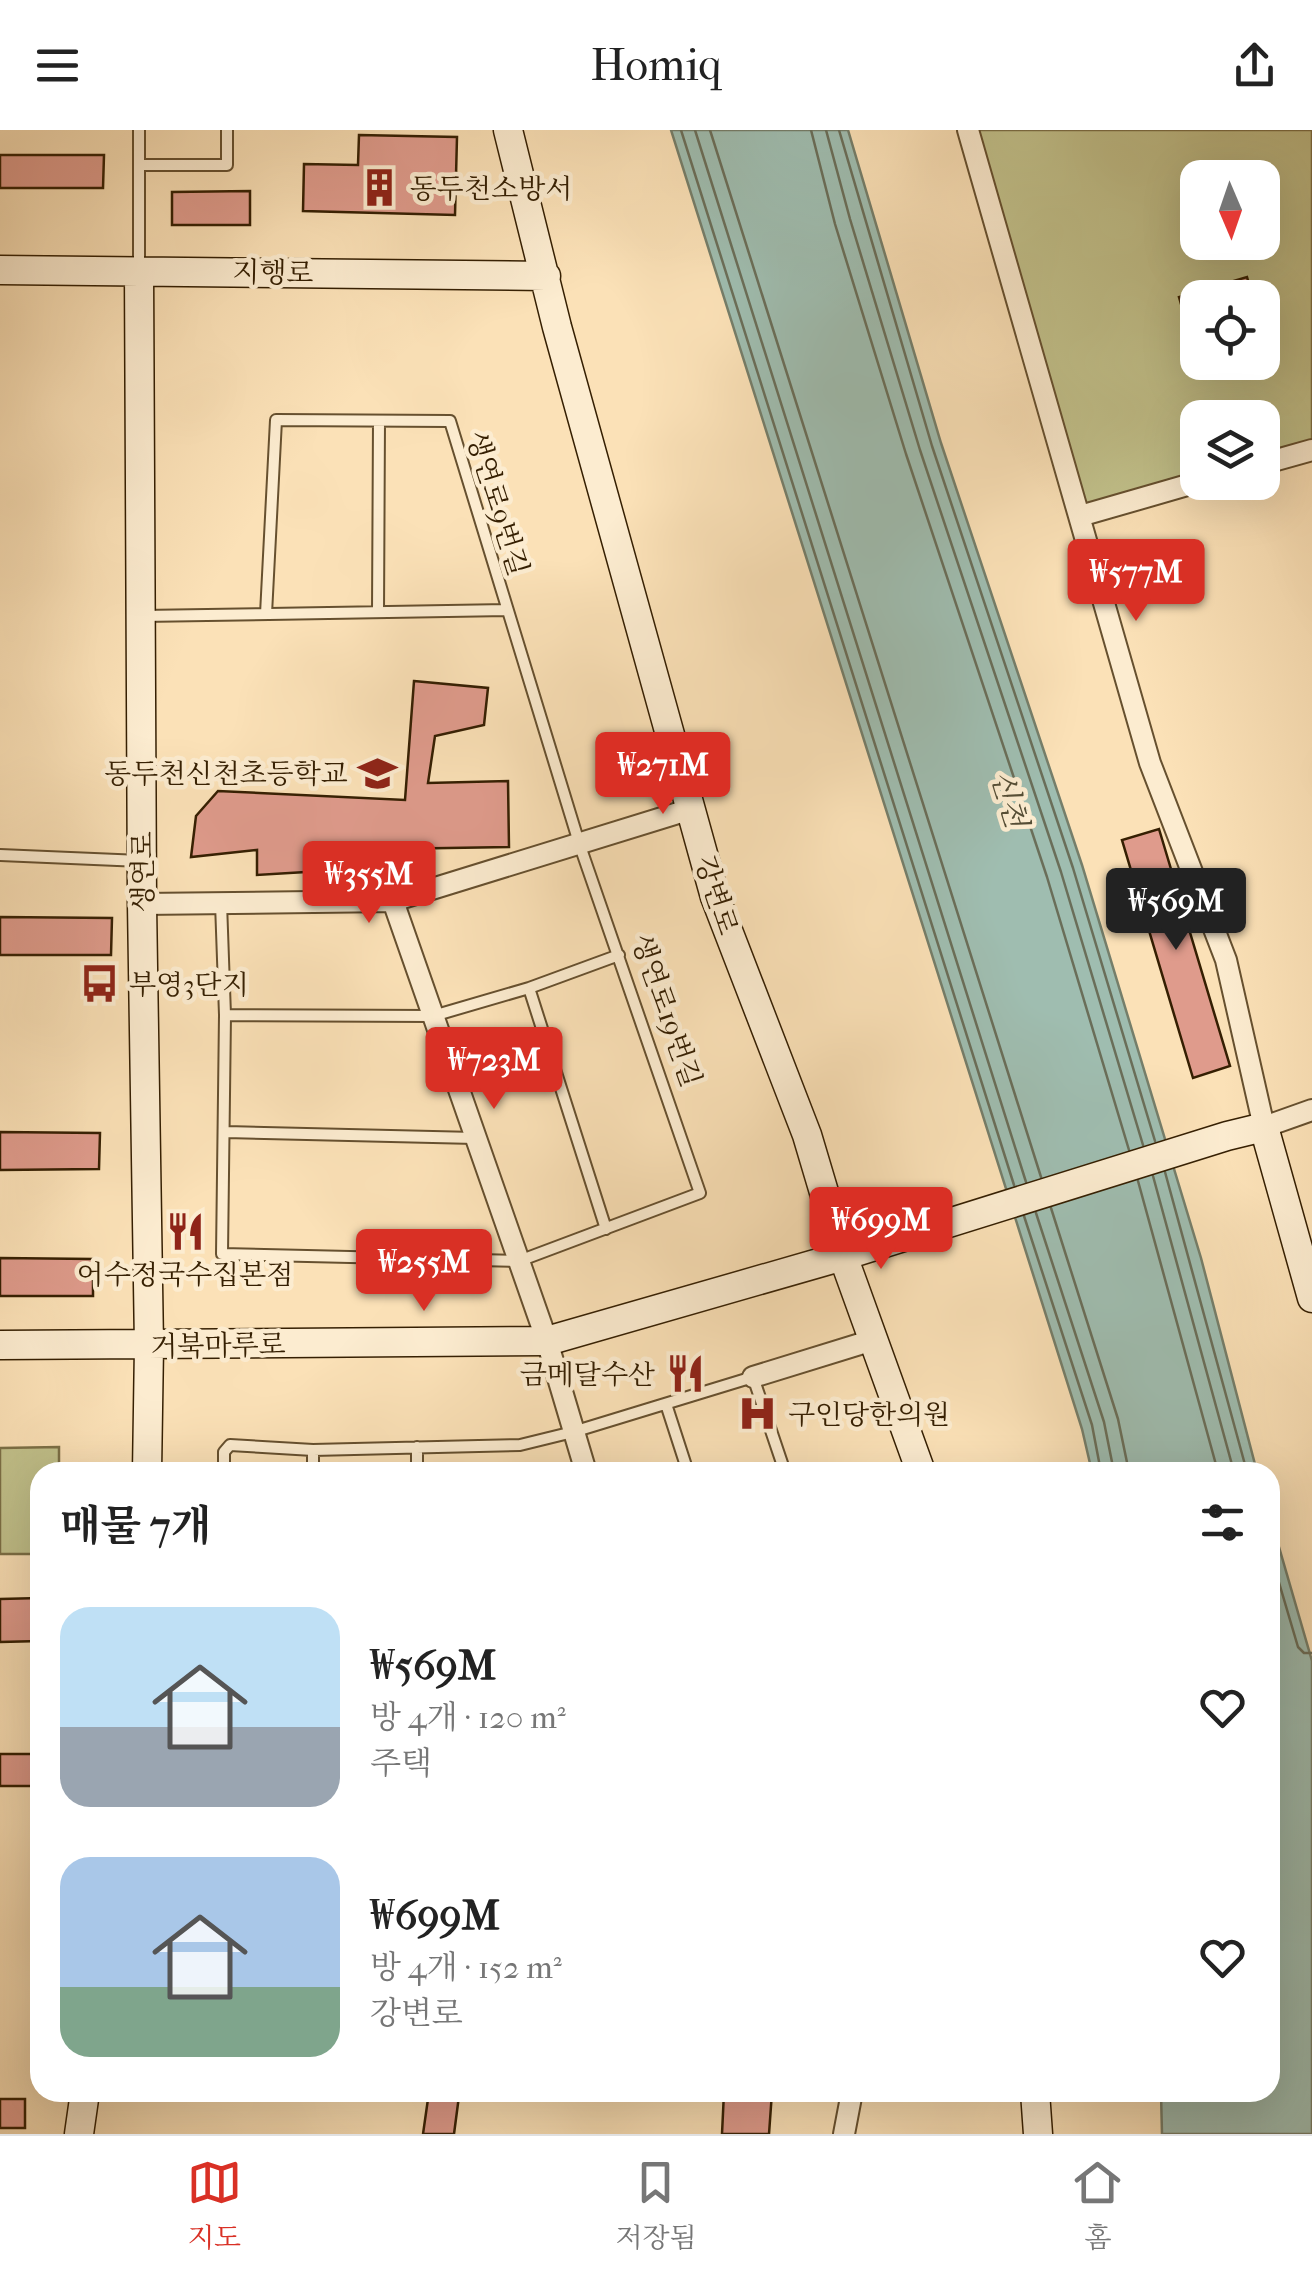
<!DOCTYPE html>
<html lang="ko">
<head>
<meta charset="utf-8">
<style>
	body { margin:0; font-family:"IM FELL French Canon","Noto Serif KR",serif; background:#f6f6f6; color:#222; height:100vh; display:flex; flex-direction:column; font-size:38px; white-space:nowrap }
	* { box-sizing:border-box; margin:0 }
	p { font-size:32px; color:#767676 }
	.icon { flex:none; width:55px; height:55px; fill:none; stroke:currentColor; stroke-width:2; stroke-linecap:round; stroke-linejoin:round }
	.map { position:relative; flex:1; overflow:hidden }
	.side { position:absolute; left:30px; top:1332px; width:1250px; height:640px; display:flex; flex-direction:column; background:#fff; border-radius:30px; box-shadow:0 10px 40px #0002 }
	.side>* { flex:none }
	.needle { width:65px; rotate:178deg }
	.buttons { position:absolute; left:1180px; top:30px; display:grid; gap:20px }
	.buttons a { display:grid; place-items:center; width:100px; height:100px; border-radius:20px; background:#fff; box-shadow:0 10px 40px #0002; font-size:50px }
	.price { position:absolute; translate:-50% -85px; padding:0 22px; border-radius:10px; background:#d93025; color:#fff; font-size:32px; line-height:65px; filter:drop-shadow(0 2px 5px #0008) }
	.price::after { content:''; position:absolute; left:50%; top:60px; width:30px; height:22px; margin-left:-15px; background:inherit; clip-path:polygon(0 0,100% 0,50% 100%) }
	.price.active { background:#222; color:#fff }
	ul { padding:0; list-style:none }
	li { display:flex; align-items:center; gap:30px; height:250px; padding:0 30px }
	li span { display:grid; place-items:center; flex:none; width:280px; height:200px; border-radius:30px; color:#555 }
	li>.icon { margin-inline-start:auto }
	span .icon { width:120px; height:120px; fill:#fffc; stroke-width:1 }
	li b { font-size:42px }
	h2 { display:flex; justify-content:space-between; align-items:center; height:120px; padding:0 30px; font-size:42px }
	header { display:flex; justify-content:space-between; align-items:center; height:130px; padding:0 30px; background:#fff; font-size:45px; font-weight:600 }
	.dock { display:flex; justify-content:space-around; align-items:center; height:140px; border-top:2px solid #e0e0e0; background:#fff; font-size:28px; color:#767676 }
	.dock a { display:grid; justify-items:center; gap:5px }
	.dock .active { color:#d93025 }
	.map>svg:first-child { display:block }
	.green { fill:#c2c28c; stroke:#7c7047; stroke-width:2.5; fill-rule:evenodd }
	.water { fill:#9fbdb0; stroke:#757e6a; stroke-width:2.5 }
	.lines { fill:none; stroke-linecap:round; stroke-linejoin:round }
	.shore { stroke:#6a6e59; stroke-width:2.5 }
	.building { fill:#df9b8c; stroke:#351f02; stroke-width:2.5 }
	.lane-casing { stroke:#66502f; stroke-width:14 }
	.street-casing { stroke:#66502f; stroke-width:24 }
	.secondary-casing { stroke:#351f02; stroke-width:31 }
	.lane { stroke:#fcecd0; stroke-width:10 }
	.street { stroke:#fcecd0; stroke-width:20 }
	.secondary { stroke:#fcecd0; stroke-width:28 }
	.labels { text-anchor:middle; stroke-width:9; stroke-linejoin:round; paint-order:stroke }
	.poi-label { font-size:28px; fill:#351f02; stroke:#fcecd0; text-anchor:start }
	.street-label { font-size:28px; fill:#351f02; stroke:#fcecd0 }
	.water-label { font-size:30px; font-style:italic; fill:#554e36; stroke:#fcecd0 }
</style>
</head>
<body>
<header><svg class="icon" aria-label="menu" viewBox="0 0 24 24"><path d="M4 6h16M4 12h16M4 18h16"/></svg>Homiq<svg class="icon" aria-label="share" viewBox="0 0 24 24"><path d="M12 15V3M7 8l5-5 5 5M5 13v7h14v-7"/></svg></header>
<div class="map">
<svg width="1312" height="2004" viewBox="0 0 1312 2004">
	<rect width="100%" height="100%" fill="#fbe1b7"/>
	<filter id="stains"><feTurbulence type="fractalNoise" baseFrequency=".002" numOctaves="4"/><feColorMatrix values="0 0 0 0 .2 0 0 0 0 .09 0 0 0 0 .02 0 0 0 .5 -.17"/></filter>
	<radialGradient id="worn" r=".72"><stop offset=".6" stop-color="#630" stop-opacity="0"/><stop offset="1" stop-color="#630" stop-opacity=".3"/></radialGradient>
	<!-- green -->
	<path class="green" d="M973,0H1312V315L1263,329L1262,288H1198L1197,348L1081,380ZM1198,48H1262V112H1198ZM1198,168H1262V232H1198Z
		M59,1317V1342H40V1424H0V1318Z"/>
	<!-- water -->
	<path class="water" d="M671,0H848L941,313L1082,735L1201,1128L1257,1342H1092L1082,1299Z
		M1270,1386L1312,1531V2004H1162L1161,1963L1270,1962Z"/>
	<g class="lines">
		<!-- shore -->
		<path class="shore" d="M681,0L1014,1055
			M695,0L1026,1052
			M710,0L1041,1047
			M811,0L835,94L906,324L1047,747L1129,1020
			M826,0L850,89L920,320L1061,742L1143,1015
			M839,0L932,316L1073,738L1155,1011
			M1165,1042L1247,1342
			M1153,1046L1234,1342
			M1138,1051L1218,1342
			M1051,1078L1118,1289L1129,1342
			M1036,1083L1104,1292L1114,1342
			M1024,1086L1092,1295L1101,1342
			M1270,1422L1298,1517L1304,1523H1312"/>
	</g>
	<!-- building -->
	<path class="building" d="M359,5L457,7L455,85L303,81L304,34L358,35Z
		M0,25H104L103,58H0Z
		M250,61V95H172V62Z
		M1247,147L1253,168H1198V215L1193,216L1179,167Z
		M414,551L488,558L484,595L435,606L428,653L508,651L509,717L326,720L322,741L257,745V720L191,727L196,686L218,661L405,670Z
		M1159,699L1230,936L1193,948L1122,710Z
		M0,787L112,788L111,825H0Z
		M0,1002L100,1003L99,1039L0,1040Z
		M0,1128L93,1129V1166H0Z
		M40,1468V1511L0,1512V1469Z
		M0,1624H37V1656H0Z
		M429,1962L459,1966L454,2004H423Z
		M724,1962H772L769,2004H722Z
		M0,1969H25V1998H0Z"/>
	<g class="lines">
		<defs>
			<path id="lane" d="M139,0V140
				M139,35H227V0
				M378,482L379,291
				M142,486L507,480
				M0,725L141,731
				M221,773L225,885L222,1124L519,1131L700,1063L580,716L450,291L276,290L266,484
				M529,858L606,1099
				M225,885L433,886L529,858L619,825
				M226,1002L475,1008
				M666,1274L688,1342
				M224,1342V1322L230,1315L313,1320L520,1315L573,1302L753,1247L785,1342
				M313,1342V1320
				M417,1342V1317"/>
			<path id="street" d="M968,0L1150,633L1226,830L1264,997L1312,980
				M1262,334L1312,320
				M1080,386L1198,352
				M393,771L547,1211L586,1342
				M142,774L393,771L691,679
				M753,1247L873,1210
				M844,2004L852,1962"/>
			<path id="secondary" d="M508,0L557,197L715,767L807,1005L843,1126L921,1342
				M0,140L546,146
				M139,141L142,774L149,1216L147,1342
				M0,1215L547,1211L843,1126L1227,1006L1264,997L1312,1168
				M1035,1962L1038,2004
				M79,2004L85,1962"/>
		</defs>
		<!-- lane casing -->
		<use href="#lane" class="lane-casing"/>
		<!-- street casing -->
		<use href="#street" class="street-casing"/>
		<!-- secondary casing -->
		<use href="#secondary" class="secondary-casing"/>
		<!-- lane -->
		<use href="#lane" class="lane"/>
		<!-- street -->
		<use href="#street" class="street"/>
		<!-- secondary -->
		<use href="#secondary" class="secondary"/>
	</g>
	<!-- icons -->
	<defs>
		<symbol id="building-bare" viewBox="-9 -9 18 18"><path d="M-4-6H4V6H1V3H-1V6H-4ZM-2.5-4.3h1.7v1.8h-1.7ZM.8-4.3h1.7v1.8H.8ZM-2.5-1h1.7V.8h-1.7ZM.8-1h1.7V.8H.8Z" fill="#8f2418" stroke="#fcecd0" stroke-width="2.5" paint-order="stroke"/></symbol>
		<symbol id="school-bare" viewBox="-9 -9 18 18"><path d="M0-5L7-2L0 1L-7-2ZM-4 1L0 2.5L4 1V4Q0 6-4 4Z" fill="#8f2418" stroke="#fcecd0" stroke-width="2.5" paint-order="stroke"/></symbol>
		<symbol id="bus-bare" viewBox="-9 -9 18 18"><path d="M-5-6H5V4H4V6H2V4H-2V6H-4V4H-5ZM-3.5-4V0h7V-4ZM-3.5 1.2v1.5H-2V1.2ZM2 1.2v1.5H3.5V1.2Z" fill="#8f2418" stroke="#fcecd0" stroke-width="2.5" paint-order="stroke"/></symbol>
		<symbol id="restaurant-bare" viewBox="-9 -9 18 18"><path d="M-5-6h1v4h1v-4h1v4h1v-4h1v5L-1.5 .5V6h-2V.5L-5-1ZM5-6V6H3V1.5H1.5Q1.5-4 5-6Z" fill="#8f2418" stroke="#fcecd0" stroke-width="2.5" paint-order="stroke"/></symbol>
		<symbol id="hospital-bare" viewBox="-9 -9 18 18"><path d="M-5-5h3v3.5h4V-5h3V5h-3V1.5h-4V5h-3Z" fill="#8f2418" stroke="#fcecd0" stroke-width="2.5" paint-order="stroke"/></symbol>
	</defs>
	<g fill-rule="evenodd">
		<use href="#building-bare" x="352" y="30" width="55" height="55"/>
		<use href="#school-bare" x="350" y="616" width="55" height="55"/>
		<use href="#bus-bare" x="72" y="826" width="55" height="55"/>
		<use href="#restaurant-bare" x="158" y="1074" width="55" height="55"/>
		<use href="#restaurant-bare" x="658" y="1216" width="55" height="55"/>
		<use href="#hospital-bare" x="730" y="1256" width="55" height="55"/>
	</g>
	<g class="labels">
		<!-- poi labels -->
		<g class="poi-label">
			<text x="410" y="68">동두천소방서</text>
			<text x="348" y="653" text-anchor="end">동두천신천초등학교</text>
			<text x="129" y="864">부영3단지</text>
			<text x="185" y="1154" text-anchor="middle">어수정국수집본점</text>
			<text x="655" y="1254" text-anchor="end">금메달수산</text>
			<text x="788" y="1294">구인당한의원</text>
		</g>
		<!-- street labels -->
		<g class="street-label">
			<text transform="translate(273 142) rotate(1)" y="10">지행로</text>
			<text transform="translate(498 373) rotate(73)" y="10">생연로9번길</text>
			<text transform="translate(142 742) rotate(-90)" y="10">생연로</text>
			<text transform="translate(717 765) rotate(72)" y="10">강변로</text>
			<text transform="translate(667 880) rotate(71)" y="10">생연로19번길</text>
			<text transform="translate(218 1215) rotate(-1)" y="10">거북마루로</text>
		</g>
		<!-- water labels -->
		<g class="water-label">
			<text transform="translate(1009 669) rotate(73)" y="10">신천</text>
		</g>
	</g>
	<rect width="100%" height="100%" filter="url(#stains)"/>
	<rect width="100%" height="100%" fill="url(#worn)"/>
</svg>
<div class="buttons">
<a><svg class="needle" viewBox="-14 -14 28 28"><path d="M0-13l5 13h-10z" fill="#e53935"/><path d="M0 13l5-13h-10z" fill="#767676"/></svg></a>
<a><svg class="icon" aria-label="locate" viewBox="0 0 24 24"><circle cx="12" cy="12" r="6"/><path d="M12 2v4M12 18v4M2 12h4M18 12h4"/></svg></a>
<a><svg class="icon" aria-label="layers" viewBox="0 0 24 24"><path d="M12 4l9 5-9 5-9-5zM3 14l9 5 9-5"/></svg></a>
</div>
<b class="price" style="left:1136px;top:494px">₩577M</b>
<b class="price" style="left:663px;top:687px">₩271M</b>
<b class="price" style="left:369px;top:796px">₩355M</b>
<b class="price active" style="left:1176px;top:823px">₩569M</b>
<b class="price" style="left:494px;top:982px">₩723M</b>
<b class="price" style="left:881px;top:1142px">₩699M</b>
<b class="price" style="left:424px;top:1184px">₩255M</b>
<section class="side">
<h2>매물 7개<svg class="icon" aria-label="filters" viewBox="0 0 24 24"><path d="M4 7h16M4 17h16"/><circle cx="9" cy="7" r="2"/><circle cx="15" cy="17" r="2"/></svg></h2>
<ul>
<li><span style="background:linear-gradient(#bfe0f5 60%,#9aa5b1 0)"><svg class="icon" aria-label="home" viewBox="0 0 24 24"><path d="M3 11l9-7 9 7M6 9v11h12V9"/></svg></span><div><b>₩569M</b><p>방 4개 · 120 m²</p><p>주택</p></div><svg class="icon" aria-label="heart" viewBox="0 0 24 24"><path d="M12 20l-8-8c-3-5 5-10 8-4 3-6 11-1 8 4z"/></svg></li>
<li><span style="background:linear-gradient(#a9c7e8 65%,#7fa58c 0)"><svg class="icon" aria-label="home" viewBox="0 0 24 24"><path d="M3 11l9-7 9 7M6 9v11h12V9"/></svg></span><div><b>₩699M</b><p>방 4개 · 152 m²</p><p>강변로</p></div><svg class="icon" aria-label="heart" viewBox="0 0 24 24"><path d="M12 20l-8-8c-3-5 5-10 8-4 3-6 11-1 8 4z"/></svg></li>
</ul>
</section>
</div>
<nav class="dock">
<a class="active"><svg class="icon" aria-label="map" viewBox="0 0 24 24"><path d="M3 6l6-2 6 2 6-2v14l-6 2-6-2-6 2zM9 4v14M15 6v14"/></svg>지도</a>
<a><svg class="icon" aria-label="saved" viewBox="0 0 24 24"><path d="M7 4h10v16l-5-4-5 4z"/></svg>저장됨</a>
<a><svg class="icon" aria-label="home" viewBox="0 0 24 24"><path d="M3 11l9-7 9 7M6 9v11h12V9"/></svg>홈</a>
</nav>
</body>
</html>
